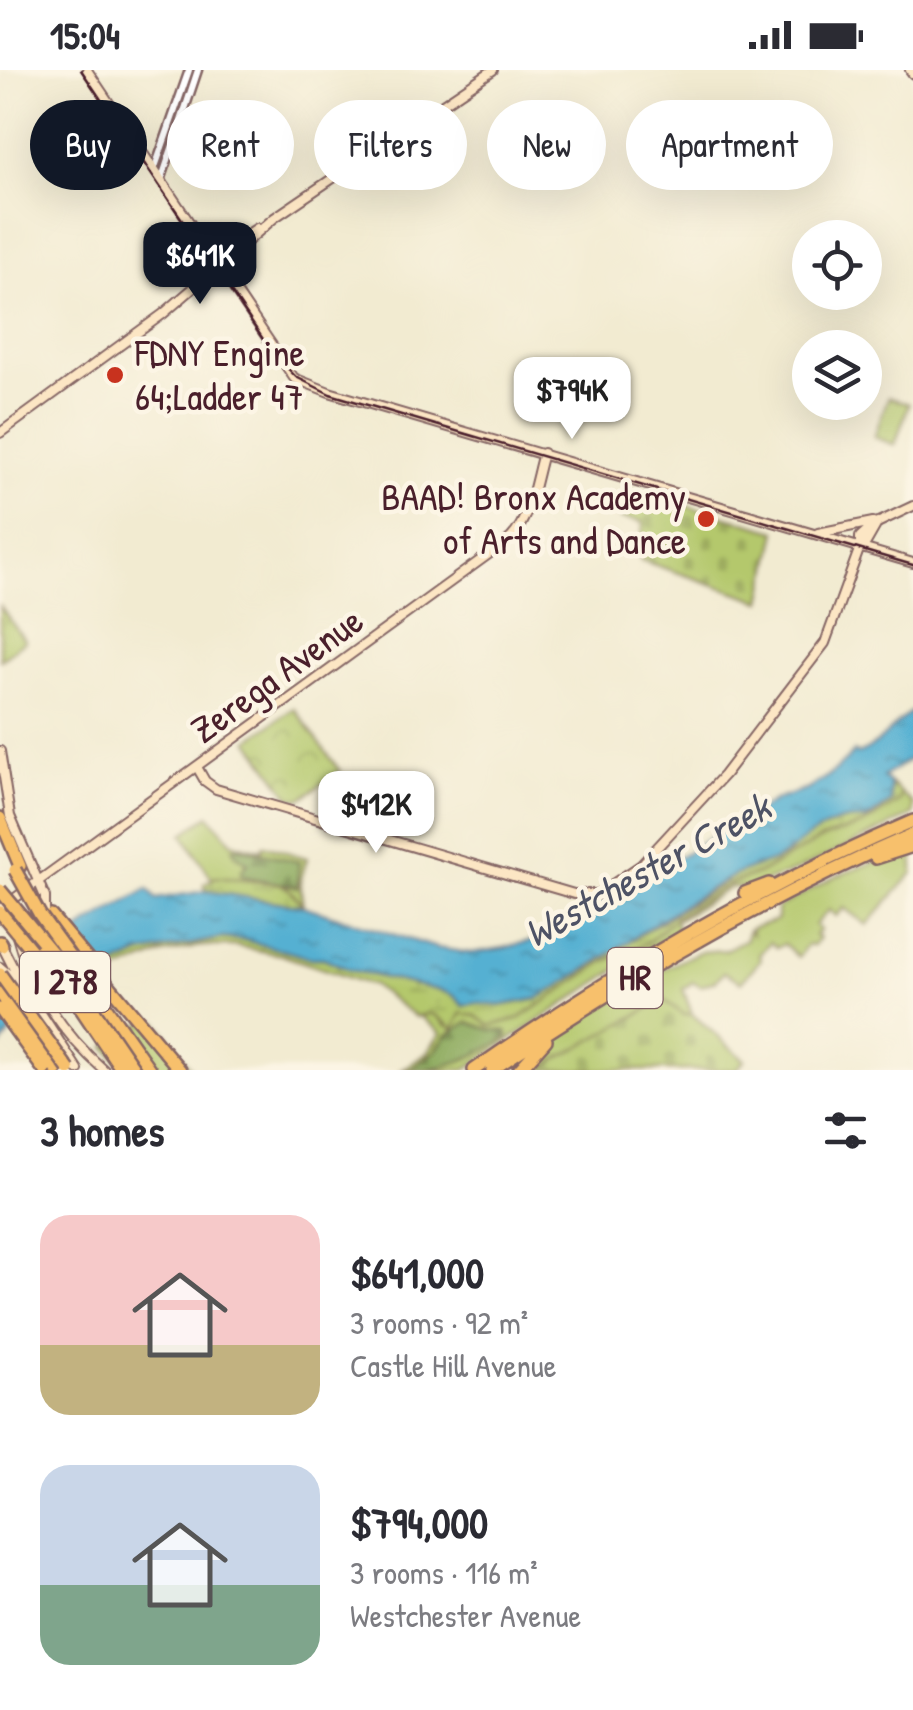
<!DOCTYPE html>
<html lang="en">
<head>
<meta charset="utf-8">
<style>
	body { margin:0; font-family:"Patrick Hand",sans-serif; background:#f2f2f3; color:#2b2b33; height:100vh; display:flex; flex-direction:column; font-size:38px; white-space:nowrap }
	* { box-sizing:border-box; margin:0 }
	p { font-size:32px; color:#7c7c81 }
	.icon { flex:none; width:55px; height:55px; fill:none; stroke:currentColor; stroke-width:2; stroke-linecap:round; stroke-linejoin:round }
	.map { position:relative; height:1000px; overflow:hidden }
	.details { display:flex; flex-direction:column; background:#fff; flex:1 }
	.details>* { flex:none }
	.banner { position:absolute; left:30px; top:30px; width:855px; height:90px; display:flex; gap:20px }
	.fabs { position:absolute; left:792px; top:150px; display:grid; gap:20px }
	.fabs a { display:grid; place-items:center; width:90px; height:90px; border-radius:50%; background:#fff; box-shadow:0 10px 40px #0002; font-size:50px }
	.price { position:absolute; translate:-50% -85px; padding:0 22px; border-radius:20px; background:#fff; color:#222; font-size:32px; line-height:65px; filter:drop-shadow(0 2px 5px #0008) }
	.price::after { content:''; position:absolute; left:50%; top:60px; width:30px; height:22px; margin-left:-15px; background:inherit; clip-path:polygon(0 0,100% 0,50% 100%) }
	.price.on { background:#111827; color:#fff }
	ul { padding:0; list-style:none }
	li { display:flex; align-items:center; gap:30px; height:250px; padding:0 40px }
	li span { display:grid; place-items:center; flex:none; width:280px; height:200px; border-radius:30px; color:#555 }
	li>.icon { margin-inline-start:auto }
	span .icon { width:120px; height:120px; fill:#fffc; stroke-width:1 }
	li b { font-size:42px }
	h2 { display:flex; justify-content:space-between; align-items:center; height:120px; padding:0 40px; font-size:42px }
	.chip { padding:0 35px; border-radius:45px; background:#fff; box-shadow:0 10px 40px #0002; font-size:35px; line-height:90px }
	.chip.on { background:#111827; color:#fff }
	.status { display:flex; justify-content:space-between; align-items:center; height:70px; padding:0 50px; background:#fff; direction:ltr }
	.status svg { height:28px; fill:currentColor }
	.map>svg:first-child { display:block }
	.grass { fill:#b4c86c; stroke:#7f744c; stroke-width:2.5 }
	.forest { fill:url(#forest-firs); stroke:#6c6646; stroke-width:2.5 }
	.wetland { fill:url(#wetland-marsh); stroke:#7f744c; stroke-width:2.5 }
	.cemetery { fill:url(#cemetery-stones); stroke:#7f744c; stroke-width:2.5 }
	.park { fill:url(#park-crowns); stroke:#7f744c; stroke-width:2.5 }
	.water { fill:url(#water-ripples); stroke:#4f687e; stroke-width:2.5 }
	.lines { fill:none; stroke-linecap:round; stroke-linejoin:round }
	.tertiary-casing { stroke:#856665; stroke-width:11 }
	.secondary-casing { stroke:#856665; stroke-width:12 }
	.motorway-casing { stroke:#856665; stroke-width:16 }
	.tertiary { stroke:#fff; stroke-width:6 }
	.secondary { stroke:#fce6c4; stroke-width:8 }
	.motorway { stroke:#f7c06c; stroke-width:11 }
	.rail { stroke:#4a1f2b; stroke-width:2.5 }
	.motorway-bridge-casing { stroke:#856665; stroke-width:16; stroke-linecap:butt }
	.motorway-bridge { stroke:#f7c06c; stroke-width:11 }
	.poi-dot { fill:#c8321e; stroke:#fcf5e5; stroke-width:4 }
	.labels { text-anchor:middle; stroke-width:9; stroke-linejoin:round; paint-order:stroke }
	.shield { fill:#fcf5e5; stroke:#7f5f63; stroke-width:2.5 }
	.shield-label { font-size:35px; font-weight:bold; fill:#4a1f2b }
	.poi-label { font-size:38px; fill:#4a1f2b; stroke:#fcf5e5; text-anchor:start }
	.street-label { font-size:38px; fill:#4a1f2b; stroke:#fcf5e5 }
	.water-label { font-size:40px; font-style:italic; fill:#4e5265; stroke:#fcf5e5 }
</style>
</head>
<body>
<div class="status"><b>15:04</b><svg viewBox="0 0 49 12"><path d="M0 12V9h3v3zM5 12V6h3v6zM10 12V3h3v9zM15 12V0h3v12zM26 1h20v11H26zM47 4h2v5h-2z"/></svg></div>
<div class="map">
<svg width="913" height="1000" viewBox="0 0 913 1000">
	<defs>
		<pattern id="forest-firs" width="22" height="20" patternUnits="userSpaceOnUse" patternTransform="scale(2.5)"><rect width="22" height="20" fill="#8fac60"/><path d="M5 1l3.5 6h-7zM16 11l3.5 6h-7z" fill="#778b4f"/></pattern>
		<pattern id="wetland-marsh" width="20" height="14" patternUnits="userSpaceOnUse" patternTransform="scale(2.5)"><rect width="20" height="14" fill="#b4c86c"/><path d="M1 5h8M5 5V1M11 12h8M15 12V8" fill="none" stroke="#9cab5e"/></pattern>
		<pattern id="cemetery-stones" width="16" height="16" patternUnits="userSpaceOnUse" patternTransform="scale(2.5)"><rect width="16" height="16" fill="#b4c86c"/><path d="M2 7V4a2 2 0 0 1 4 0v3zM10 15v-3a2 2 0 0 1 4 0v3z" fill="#9cab5e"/></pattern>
		<pattern id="park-crowns" width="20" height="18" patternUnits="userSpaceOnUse" patternTransform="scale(2.5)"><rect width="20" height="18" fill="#b4c86c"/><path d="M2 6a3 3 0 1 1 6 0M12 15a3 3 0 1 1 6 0" fill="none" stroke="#9cab5e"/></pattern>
		<pattern id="water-ripples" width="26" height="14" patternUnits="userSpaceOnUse" patternTransform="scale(2.5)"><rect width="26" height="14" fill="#54b0d2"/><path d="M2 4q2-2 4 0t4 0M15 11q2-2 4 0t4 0" fill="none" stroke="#488fab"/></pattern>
	</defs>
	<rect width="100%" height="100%" fill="#fcf5e5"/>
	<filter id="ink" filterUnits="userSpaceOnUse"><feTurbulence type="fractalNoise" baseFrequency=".01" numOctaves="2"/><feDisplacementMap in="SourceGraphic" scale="20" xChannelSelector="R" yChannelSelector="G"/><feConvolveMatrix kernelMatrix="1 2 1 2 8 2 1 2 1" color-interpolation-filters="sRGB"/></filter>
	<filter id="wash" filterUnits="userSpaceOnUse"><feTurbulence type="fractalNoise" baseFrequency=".0048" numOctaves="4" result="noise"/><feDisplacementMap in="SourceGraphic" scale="40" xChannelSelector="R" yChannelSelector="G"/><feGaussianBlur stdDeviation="2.25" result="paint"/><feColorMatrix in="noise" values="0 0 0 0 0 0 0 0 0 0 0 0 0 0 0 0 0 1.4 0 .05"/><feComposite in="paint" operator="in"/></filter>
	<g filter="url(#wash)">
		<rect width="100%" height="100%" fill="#f2ebd1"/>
		<!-- grass -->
		<path class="grass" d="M888,327L909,334L895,375L874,367Z
			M901,723L913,734V745L798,800L748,818L731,817L675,851L678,859L464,1000H402L427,983L441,963L421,947L428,943L437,946L446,956L462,943L476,945L490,956L520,948L603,892L647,873L676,847L727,815L759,803L821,769L864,754L899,731Z
			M209,745L232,773L262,780L264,775L307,788L300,813L303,836C298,829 294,822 286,818C276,812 225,806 212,809L183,764Z
			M913,778V803L867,855L844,838L836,846L829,840L815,855L820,860L815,865L819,868L814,875H807L798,887L784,874L777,878L770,872L759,885L761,889L741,912L724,902L715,911L701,916L693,912L683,919L692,944L538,1000H522L552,968L647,907L699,882L725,880L746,869L748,860L752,864L751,858L777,850V838L836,806Z
			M154,950L158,952L192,1000H126L106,977L138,955Z"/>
		<!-- forest -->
		<path class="forest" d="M238,777L299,792L297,817L242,806L241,801L248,793L235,784L233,778Z
			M468,952L491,960L507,961L508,967C477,986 447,1000 410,1000L436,980L447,965Z"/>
		<!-- wetland -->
		<path class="wetland" d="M890,713L901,723L900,731L864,754L821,769L759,803L727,815L676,847L647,873L603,892L520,948L490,956L476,946L462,943L453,959L437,946L428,943L416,947L374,916L282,885L237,876H201L159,885L115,902L79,926L72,916L141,884L222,868L245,870L311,888H324L350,900L442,921L453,925L464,936L474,933L499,936L537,929L737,804L790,782L798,771L824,758L891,732Z
			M215,807L281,814L291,821L303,836L206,821L204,814Z"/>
		<!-- cemetery -->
		<path class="cemetery" d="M625,419L777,461L762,531L640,490L643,452L621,448Z
			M664,930L684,945L692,944L745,990L736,1000H538Z"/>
		<!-- park -->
		<path class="park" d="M0,536L25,571L0,590Z
			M294,638L340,701L301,729L290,727L249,670Z"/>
		<!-- water -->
		<path class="water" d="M913,641V687L883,707L890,713L891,732L866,750C837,745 811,764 790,781C775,794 751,796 733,806C665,842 604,892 537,929L499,936L474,933L464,936L453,925L442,921L350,900L324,888H311L245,870L222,868L141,884L72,916L50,920L34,933L0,977V935L41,909L37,894L89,853L148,819L156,829L206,821L303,836L437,878L471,883L504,878L549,866L718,763L778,729L808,719L835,701L854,682L858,684C881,675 892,654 913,641Z"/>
	</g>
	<g filter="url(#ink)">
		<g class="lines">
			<defs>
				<path id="tertiary" d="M154,100L189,0
					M161,111L198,0"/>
				<path id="secondary" d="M87,0L294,308L329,322L913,493
					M910,0L913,4
					M213,187L257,158
					M224,192L274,148L493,0
					M0,363L163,244L212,202
					M818,463L873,452
					M860,477V467L873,455L913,436
					M0,681L10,746L45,827V843L39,868
					M197,697L205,711L216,719L574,824H598L641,795L724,705L825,573L860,477L866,473L878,452
					M0,839L511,468C531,447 535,410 543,383
					M16,863C29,914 64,965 104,1000
					M0,872L19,909
					M0,897L24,917L78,1000
					M34,912L36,881"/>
				<path id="motorway" d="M0,748L20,796
					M876,788L913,776
					M745,823L769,814
					M51,846L180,1000
					M0,872L2,876
					M92,917L150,1000
					M0,923L56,1000
					M0,939L44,1000
					M474,1000C612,904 758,817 913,751
					M492,1000C624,909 765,828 913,764
					M519,1000L546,970"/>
			</defs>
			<!-- tertiary casing -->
			<use href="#tertiary" class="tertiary-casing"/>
			<!-- secondary casing -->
			<use href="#secondary" class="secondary-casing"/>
			<!-- motorway casing -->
			<use href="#motorway" class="motorway-casing"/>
			<!-- tertiary -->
			<use href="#tertiary" class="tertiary"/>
			<!-- secondary -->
			<use href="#secondary" class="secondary"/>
			<!-- motorway -->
			<use href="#motorway" class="motorway"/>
			<!-- rail -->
			<path class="rail" d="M81,0L271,281L296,307L330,324L913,495"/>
			<defs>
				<path id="motorway-bridge" d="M15,800L40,845L92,917
					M0,820L66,899L135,1000
					M0,842L42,893
					M41,879L122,1000
					M0,904L69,1000"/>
			</defs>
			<!-- motorway-bridge casing -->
			<use href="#motorway-bridge" class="motorway-bridge-casing"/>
			<!-- motorway-bridge -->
			<use href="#motorway-bridge" class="motorway-bridge"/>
		</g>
	</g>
	<!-- markers -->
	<g class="poi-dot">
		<circle cx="115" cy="305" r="10"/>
		<circle cx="706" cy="449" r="10"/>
	</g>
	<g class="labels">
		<!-- shield labels -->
		<g class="shield">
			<rect x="607.5" y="878" width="55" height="60" rx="8"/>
			<rect x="20" y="882" width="90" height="60" rx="8"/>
		</g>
		<g class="shield-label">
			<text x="635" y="920">HR</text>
			<text x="65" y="924">I 278</text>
		</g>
		<!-- poi labels -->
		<g class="poi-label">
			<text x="135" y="296">FDNY Engine<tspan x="135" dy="44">64;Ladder 47</tspan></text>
			<text x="686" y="440" text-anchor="end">BAAD! Bronx Academy<tspan x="686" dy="44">of Arts and Dance</tspan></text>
		</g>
		<!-- street labels -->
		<g class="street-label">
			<text transform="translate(277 605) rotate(-36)" y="13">Zerega Avenue</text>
		</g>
		<!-- water labels -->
		<g class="water-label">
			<text transform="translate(647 800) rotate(-29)" y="14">Westchester Creek</text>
		</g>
	</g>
</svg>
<div class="fabs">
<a><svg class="icon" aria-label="locate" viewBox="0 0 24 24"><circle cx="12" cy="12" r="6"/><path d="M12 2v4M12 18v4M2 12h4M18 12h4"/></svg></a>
<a><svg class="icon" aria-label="layers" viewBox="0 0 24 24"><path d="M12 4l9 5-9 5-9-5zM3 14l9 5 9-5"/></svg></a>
</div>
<b class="price on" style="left:200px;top:237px">$641K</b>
<b class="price" style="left:572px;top:372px">$794K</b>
<b class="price" style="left:376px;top:786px">$412K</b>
<div class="banner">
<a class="chip on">Buy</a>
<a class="chip">Rent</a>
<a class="chip">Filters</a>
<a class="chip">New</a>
<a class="chip">Apartment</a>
</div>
</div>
<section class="details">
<h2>3 homes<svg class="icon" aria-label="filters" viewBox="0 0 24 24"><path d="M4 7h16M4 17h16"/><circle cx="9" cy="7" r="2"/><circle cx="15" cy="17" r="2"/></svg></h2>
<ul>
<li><span style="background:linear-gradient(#f6c9c9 65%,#c2b280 0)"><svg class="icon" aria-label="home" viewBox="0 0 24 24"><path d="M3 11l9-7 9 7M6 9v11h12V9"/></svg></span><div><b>$641,000</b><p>3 rooms · 92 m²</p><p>Castle Hill Avenue</p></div></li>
<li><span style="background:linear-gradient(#c9d6e8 60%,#7fa58c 0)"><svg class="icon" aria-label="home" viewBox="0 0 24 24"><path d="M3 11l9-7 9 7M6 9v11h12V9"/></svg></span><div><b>$794,000</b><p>3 rooms · 116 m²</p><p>Westchester Avenue</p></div></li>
</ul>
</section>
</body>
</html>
